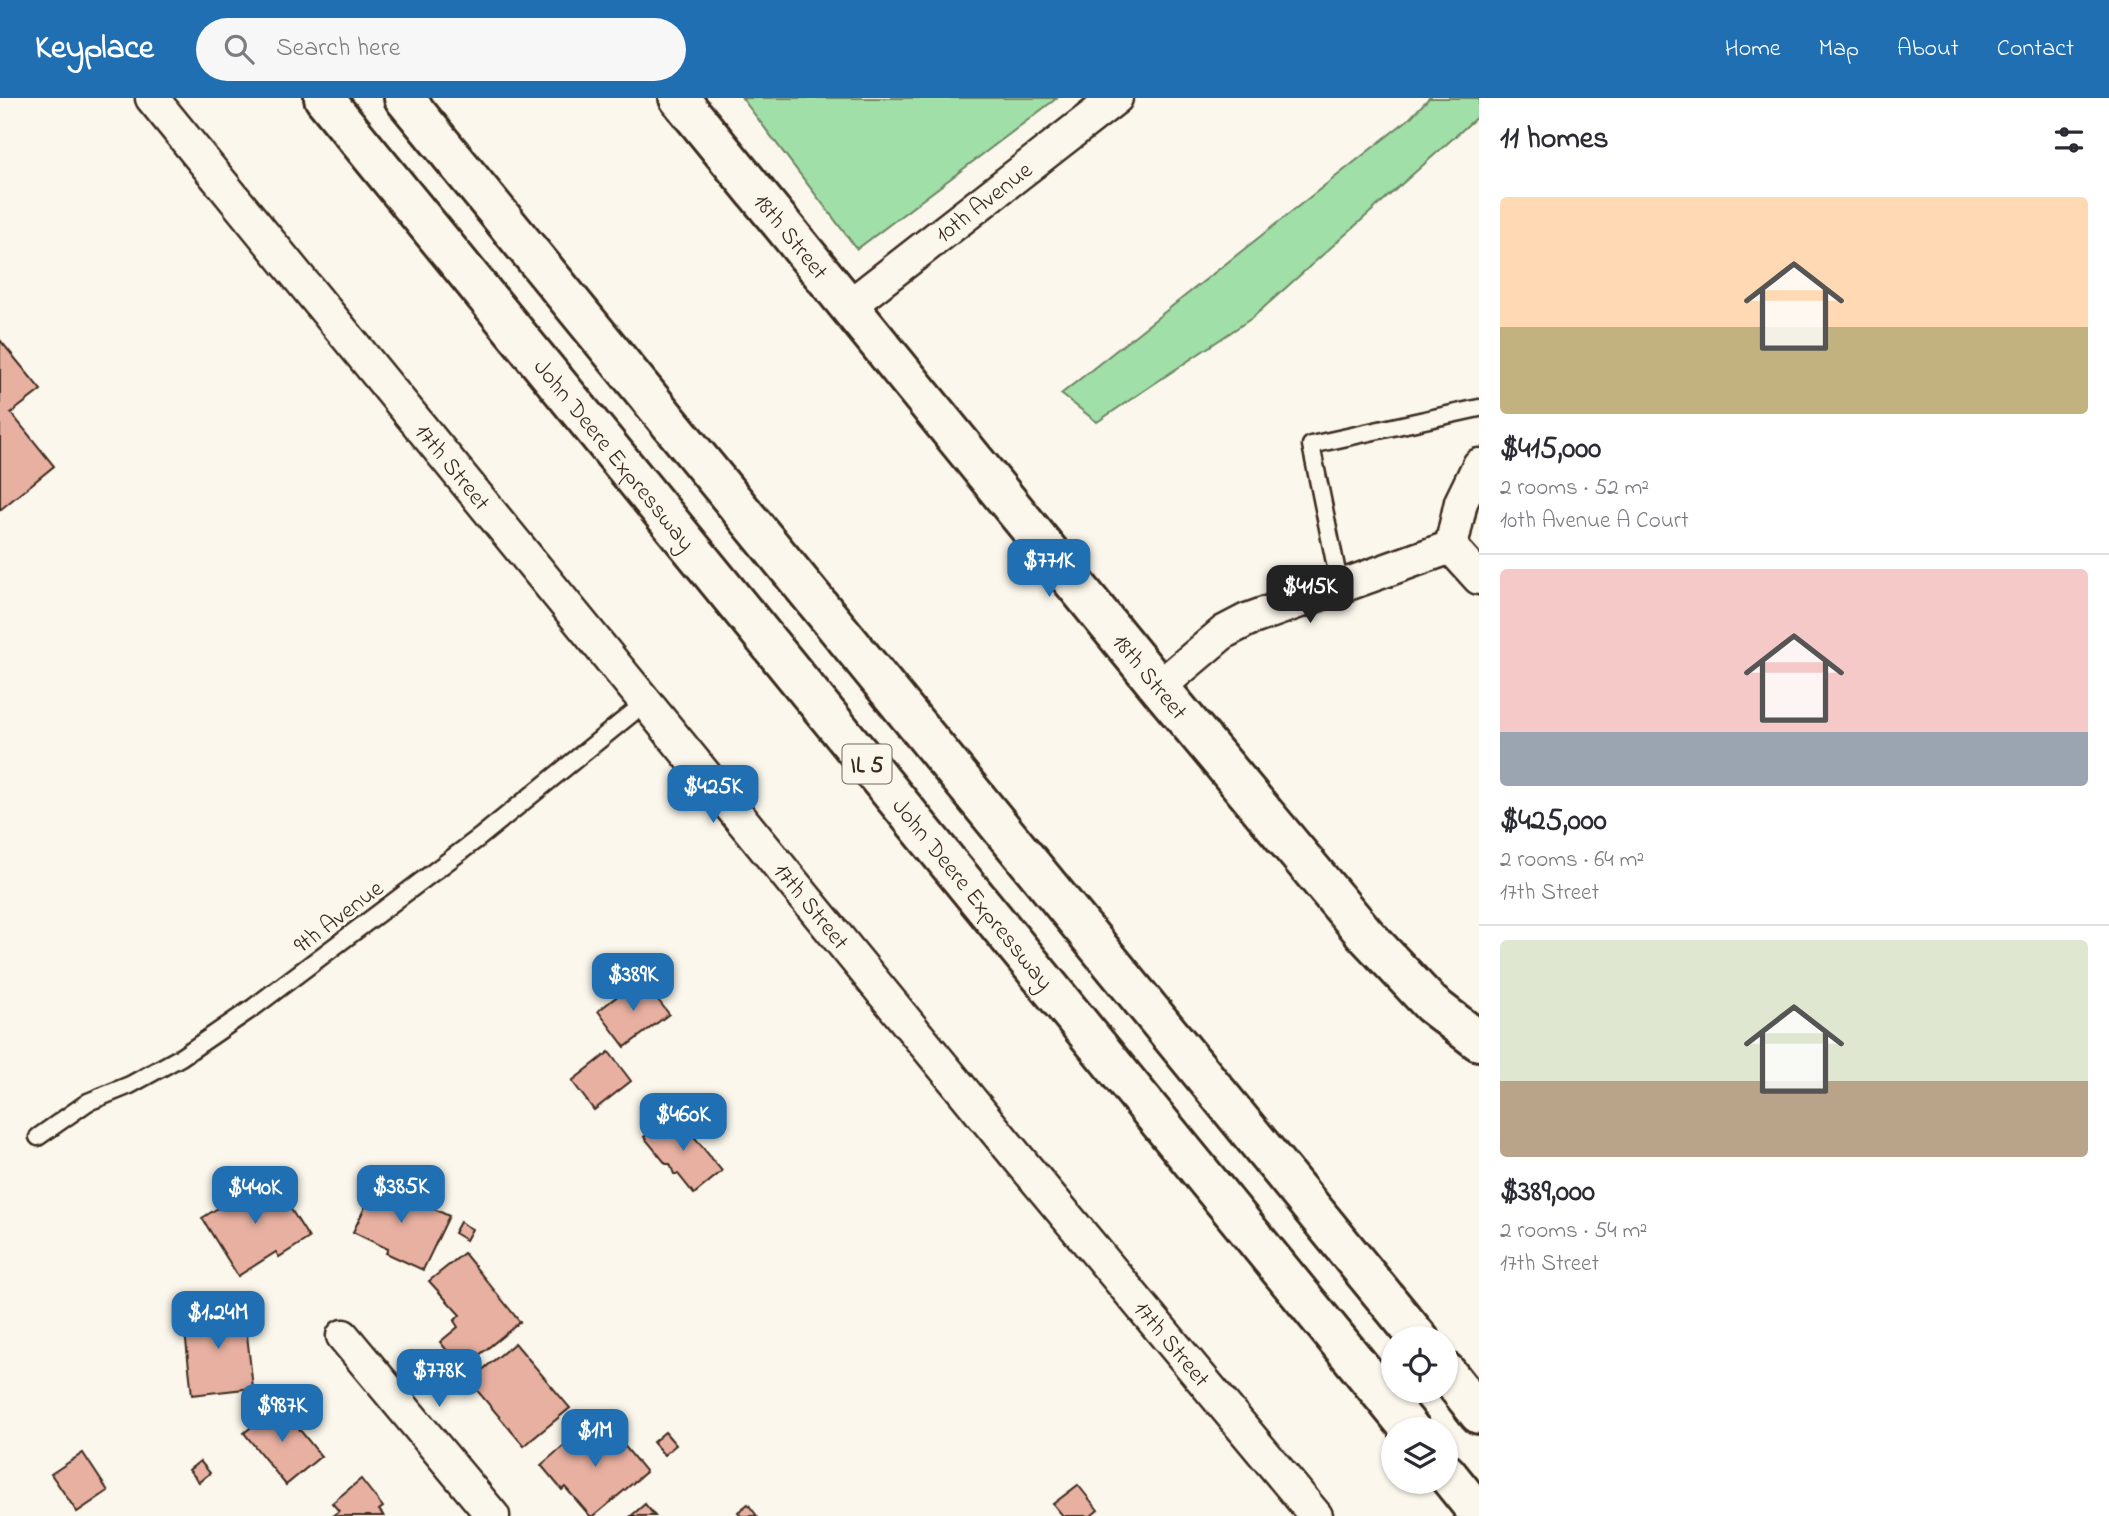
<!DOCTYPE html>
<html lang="en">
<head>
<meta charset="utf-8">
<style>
	body { margin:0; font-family:"Indie Flower",sans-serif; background:#f7f7f7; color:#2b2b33; height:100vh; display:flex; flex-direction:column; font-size:26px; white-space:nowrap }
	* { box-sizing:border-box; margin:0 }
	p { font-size:23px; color:#7c7c81 }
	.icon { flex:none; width:38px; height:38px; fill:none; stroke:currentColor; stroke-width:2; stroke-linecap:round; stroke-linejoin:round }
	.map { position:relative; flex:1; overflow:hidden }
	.panel { display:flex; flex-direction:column; background:#fff; width:630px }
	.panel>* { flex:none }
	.tools { position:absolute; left:1381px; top:1228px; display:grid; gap:14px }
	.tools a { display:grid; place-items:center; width:77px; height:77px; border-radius:50%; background:#fff; box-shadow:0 2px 5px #0004; font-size:35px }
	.price { position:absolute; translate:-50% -60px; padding:0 16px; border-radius:14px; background:#1f6fb2; color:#fff; font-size:23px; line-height:46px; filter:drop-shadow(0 2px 4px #0008) }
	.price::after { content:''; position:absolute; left:50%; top:42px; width:21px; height:16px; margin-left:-10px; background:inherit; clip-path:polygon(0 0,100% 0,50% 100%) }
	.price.current { background:#222; color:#fff }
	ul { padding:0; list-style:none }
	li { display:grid; align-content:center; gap:14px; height:371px; padding:0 21px }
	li+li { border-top:2px solid #e1e1e2 }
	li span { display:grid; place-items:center; height:217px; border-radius:7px; color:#555 }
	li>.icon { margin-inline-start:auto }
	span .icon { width:126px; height:126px; fill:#fffc; stroke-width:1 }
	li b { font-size:30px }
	h2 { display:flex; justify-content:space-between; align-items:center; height:84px; padding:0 21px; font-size:30px }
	header { display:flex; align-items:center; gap:42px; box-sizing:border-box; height:98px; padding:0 35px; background:#1f6fb2; color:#fff }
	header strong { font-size:33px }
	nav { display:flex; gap:38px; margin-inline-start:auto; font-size:24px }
	.search { width:490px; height:63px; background:#f7f7f7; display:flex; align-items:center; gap:18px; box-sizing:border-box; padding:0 24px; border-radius:38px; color:#7c7c81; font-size:26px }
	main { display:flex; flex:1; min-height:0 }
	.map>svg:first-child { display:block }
	.green { fill:#a1dfa8; stroke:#6e8463; stroke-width:2 }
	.building { fill:#e8b0a1; stroke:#3b2a1e; stroke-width:2 }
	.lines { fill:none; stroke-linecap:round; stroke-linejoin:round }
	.lane-casing { stroke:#3b2a1e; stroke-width:21 }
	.street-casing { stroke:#3b2a1e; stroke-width:37 }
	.secondary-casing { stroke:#3b2a1e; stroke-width:44 }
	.highway-casing { stroke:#3b2a1e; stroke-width:44 }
	.lane { stroke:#fbf7ec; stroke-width:16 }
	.street { stroke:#fbf7ec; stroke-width:32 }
	.secondary { stroke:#fbf7ec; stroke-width:38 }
	.highway { stroke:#fbf7ec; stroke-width:38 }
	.labels { text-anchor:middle; stroke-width:7; stroke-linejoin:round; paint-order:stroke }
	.shield { fill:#fbf7ec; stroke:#75685c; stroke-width:2 }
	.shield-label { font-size:23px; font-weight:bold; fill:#3b2a1e }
	.street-label { font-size:24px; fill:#3b2a1e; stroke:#fbf7ec }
</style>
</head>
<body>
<header>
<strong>Keyplace</strong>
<div class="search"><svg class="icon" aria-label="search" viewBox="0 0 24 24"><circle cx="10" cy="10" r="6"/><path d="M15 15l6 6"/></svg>Search here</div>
<nav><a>Home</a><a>Map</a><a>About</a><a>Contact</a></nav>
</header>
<main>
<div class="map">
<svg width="1479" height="1418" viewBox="0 0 1479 1418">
	<rect width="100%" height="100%" fill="#fbf7ec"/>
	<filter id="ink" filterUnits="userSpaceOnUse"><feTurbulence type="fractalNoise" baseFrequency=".0143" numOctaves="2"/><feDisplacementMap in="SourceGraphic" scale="14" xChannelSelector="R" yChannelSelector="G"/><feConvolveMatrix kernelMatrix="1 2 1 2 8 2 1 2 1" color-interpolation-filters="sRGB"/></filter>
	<g filter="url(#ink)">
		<!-- green -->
		<path class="green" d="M742,0H1057L857,151Z
			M1429,0H1479V17L1252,220L1097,324L1061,296L1410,20Z"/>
		<!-- building -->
		<path class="building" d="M0,242L41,292L11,315L54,368L0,412Z
			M641,880L669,916L625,949L598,913Z
			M609,954L631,983L594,1012L572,983Z
			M674,1014L722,1073L694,1096L678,1076H674L670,1066H666L644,1039Z
			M264,1078H270L309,1140L279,1159L276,1154L238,1178L202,1120L253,1088L256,1082Z
			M377,1084L449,1118L423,1172L386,1155L388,1151L353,1134Z
			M460,1124L472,1131L466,1142L454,1135Z
			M464,1155L520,1224L462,1271L440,1244L458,1229L454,1223L460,1217L429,1183Z
			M244,1210L253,1290L192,1297L183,1216Z
			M515,1245L570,1310L524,1348L469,1283Z
			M279,1306L321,1358L286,1387L244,1335Z
			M604,1323L646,1374L594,1418H590L565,1389L562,1392L541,1367L569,1343L574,1348Z
			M665,1334L676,1347L664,1357L653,1344Z
			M83,1355L108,1393L77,1414L51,1376Z
			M200,1363L210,1375L199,1384L189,1372Z
			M361,1381L383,1409L379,1412L384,1418H332L339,1413L332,1405Z
			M1078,1387L1098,1412L1091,1418H1063L1053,1406Z
			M645,1406L655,1418H631Z
			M748,1406L757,1418H741L738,1414Z"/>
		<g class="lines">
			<defs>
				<path id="lane" d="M1340,489L1311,347L1479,310
					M38,1039L88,1004L130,987L181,959L254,909L480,739L646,604"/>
				<g id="street">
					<path id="s1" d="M152,0L1013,1054L1316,1418"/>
					<path id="s2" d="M849,208L1116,0"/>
					<path d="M1479,367L1461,404L1451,449L1479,480"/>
					<path d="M1159,589L1224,534L1247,522L1451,449"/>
					<path d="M343,1238L493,1418"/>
				</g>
				<g id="secondary">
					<path id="s3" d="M679,0L1159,589L1365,836L1431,906L1479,943"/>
				</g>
				<g id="highway">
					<path id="s4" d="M324,0L1411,1332"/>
					<path d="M404,0L1419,1241"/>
					<path d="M1446,1274L1479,1316"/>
					<path d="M1446,1375L1479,1416"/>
				</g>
			</defs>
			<!-- lane casing -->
			<use href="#lane" class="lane-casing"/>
			<!-- street casing -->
			<use href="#street" class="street-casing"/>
			<!-- secondary casing -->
			<use href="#secondary" class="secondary-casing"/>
			<!-- highway casing -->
			<use href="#highway" class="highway-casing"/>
			<!-- lane -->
			<use href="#lane" class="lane"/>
			<!-- street -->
			<use href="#street" class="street"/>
			<!-- secondary -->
			<use href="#secondary" class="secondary"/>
			<!-- highway -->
			<use href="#highway" class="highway"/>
		</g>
	</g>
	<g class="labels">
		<!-- shield labels -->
		<rect class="shield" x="842.5" y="646.5" width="49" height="39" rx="5"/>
		<g class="shield-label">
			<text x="867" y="674">IL 5</text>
		</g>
		<!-- street labels -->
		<g class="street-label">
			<text dy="8" stroke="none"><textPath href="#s2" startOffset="170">10th Avenue</textPath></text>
			<text dy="8" stroke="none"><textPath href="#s3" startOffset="178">18th Street</textPath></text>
			<text dy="8" stroke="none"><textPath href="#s4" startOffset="460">John Deere Expressway</textPath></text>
			<text dy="8" stroke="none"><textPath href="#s1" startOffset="476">17th Street</textPath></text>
			<text dy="8" stroke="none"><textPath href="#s3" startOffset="746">18th Street</textPath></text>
			<text dy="8" stroke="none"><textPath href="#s4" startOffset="1027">John Deere Expressway</textPath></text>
			<text dy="8" stroke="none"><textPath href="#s1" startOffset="1043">17th Street</textPath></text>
			<text transform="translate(338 818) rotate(-37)" y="8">9th Avenue</text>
			<text dy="8" stroke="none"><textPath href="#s1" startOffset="1610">17th Street</textPath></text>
		</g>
	</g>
</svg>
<div class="tools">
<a><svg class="icon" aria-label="locate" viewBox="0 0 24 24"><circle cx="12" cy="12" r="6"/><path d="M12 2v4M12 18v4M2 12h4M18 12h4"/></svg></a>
<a><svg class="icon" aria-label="layers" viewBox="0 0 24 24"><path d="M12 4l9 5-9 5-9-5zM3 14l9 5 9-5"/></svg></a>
</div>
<b class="price" style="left:1049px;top:501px">$771K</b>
<b class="price current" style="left:1310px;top:527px">$415K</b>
<b class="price" style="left:713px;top:727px">$425K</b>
<b class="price" style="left:633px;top:915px">$389K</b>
<b class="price" style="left:683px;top:1055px">$460K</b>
<b class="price" style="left:401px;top:1127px">$385K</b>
<b class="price" style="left:255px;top:1128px">$440K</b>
<b class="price" style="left:218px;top:1253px">$1.24M</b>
<b class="price" style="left:439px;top:1311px">$778K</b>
<b class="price" style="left:282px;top:1346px">$987K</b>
<b class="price" style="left:595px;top:1371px">$1M</b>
</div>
<section class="panel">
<h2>11 homes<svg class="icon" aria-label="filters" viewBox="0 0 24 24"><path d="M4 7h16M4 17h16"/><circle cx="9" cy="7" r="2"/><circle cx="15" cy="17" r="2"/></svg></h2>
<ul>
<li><span style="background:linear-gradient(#ffd9b3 60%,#c2b280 0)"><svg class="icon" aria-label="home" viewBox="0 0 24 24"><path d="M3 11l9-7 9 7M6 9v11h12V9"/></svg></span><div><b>$415,000</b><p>2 rooms · 52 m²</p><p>10th Avenue A Court</p></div></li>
<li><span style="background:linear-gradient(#f6c9c9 75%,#9aa5b1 0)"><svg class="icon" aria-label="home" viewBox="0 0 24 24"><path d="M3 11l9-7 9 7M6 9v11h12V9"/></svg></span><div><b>$425,000</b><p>2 rooms · 64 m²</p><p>17th Street</p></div></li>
<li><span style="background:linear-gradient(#dfe7d0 65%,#b9a48a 0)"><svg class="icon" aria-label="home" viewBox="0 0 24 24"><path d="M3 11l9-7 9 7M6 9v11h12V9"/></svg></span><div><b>$389,000</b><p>2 rooms · 54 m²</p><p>17th Street</p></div></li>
</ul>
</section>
</main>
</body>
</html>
